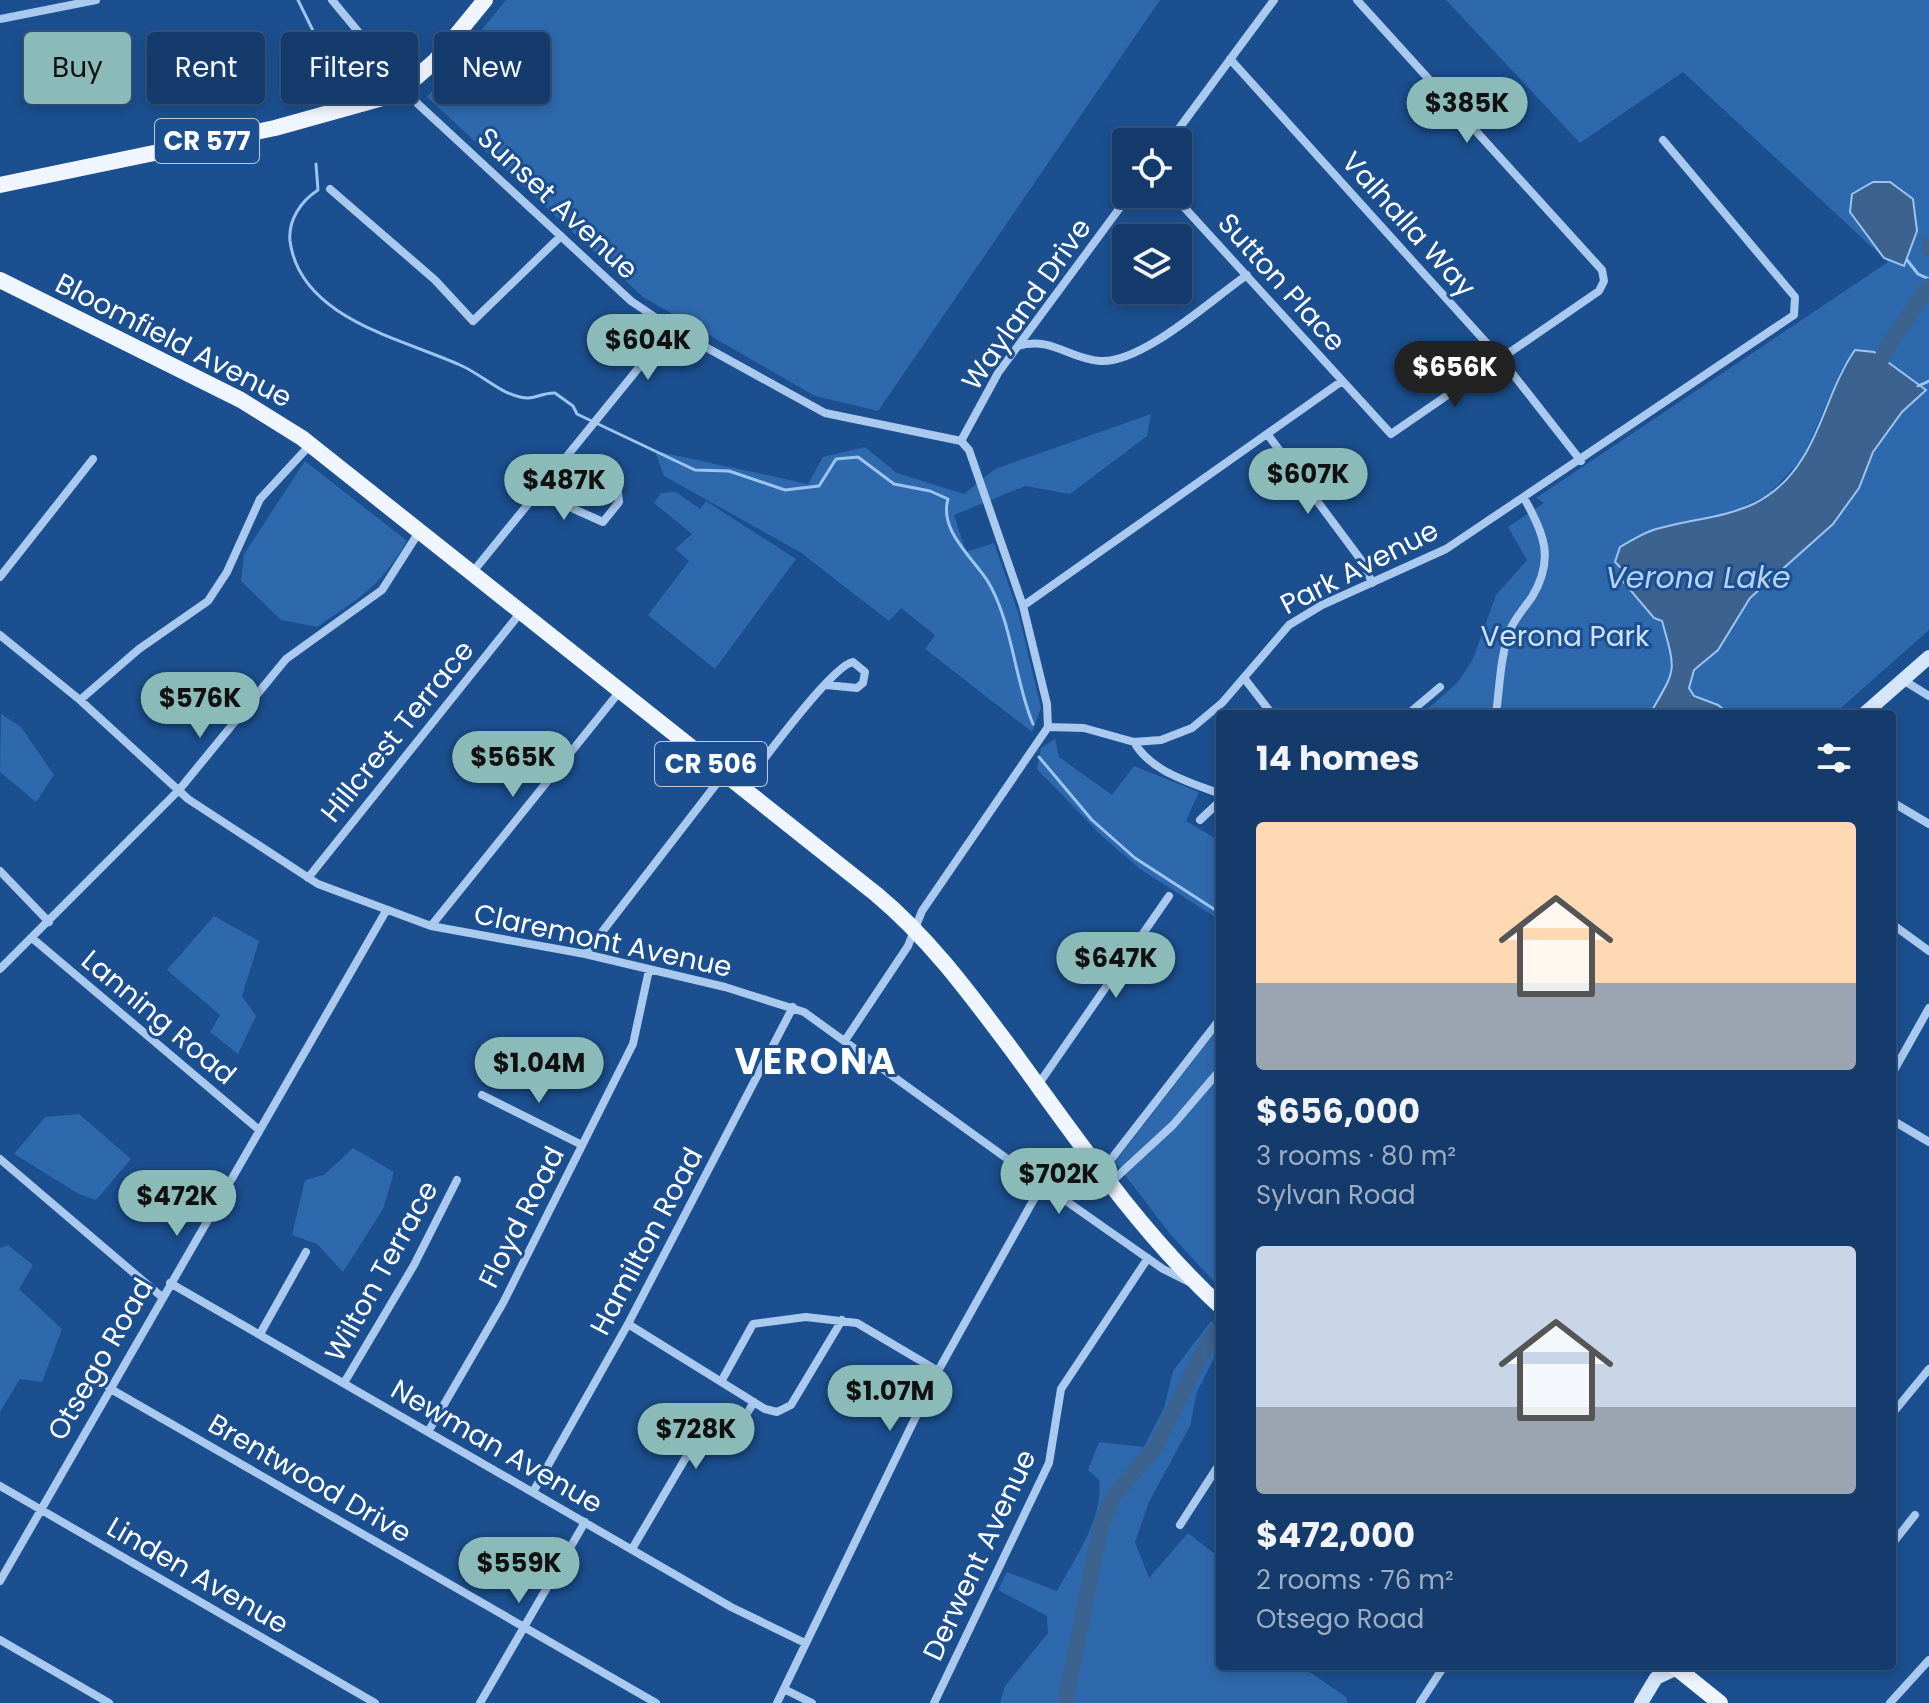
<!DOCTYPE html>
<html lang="en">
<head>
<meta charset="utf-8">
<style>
	body { margin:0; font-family:Poppins,sans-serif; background:#1d4271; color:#f1f3f6; height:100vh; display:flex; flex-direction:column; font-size:30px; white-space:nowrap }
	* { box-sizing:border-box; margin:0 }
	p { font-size:26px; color:#9dadc1 }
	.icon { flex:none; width:44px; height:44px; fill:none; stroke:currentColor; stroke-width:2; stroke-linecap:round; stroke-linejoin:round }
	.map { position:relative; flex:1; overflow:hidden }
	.panel { position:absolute; left:1216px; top:710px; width:680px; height:960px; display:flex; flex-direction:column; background:#143b6b; border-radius:8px; box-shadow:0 4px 12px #0003,0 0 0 2px #33557e }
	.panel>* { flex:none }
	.top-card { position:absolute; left:24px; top:32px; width:760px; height:72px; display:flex; gap:16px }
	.fabs { position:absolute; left:1112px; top:128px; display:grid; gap:16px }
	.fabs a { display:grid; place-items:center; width:80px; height:80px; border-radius:8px; background:#143b6b; box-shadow:0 4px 12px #0003,0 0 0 2px #33557e; font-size:40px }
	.price { position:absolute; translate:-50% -68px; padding:0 18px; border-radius:28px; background:#8bbbb9; color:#111; font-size:26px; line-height:52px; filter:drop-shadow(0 2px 4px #0008) }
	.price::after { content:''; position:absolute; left:50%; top:48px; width:24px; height:18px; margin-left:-12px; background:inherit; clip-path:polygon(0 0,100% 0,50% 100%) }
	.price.on { background:#222; color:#fff }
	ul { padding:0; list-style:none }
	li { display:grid; align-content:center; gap:16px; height:424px; padding:0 40px }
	li span { display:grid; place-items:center; height:248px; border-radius:8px; color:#555 }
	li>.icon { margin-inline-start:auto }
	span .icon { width:144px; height:144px; fill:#fffc; stroke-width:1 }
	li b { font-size:34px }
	h2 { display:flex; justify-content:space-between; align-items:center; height:96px; padding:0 40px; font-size:34px }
	.tag { padding:0 28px; border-radius:8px; background:#143b6b; box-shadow:0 4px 12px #0003,0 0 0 2px #33557e; font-size:28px; line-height:72px }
	.tag.on { background:#8bbbb9; color:#111 }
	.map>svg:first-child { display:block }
	.green { fill:#2e69ad }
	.water { fill:#3c6290; stroke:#9cc4f0; stroke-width:2 }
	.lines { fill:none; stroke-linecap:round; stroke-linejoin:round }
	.stream { stroke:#9cc4f0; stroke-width:3 }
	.river { stroke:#3c6290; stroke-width:16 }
	.street { stroke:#a9c9ee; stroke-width:8 }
	.secondary { stroke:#d6e6fa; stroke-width:14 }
	.primary { stroke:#f0f6ff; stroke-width:16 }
	.labels { text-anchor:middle; stroke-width:6; stroke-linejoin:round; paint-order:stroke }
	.shield { fill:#1b4f8f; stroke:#bbcadd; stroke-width:2 }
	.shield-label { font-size:26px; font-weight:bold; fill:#fff }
	.street-label { font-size:28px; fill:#fff; stroke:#1b4f8f }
	.park-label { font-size:28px; fill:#cfe3fa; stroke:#1b4f8f }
	.water-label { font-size:30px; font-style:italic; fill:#b5d3f5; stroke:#1b4f8f }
	.district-label { font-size:36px; font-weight:bold; letter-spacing:2px; fill:#fff; stroke:#1b4f8f }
</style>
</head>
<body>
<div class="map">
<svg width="1929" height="1703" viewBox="0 0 1929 1703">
	<rect width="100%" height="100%" fill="#1b4f8f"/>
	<!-- green -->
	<path class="green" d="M506,0H1160L878,411L815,396L643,297L427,97Z
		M1446,0H1929V630L1834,714H1729L1718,705L1694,696L1689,688L1694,670L1718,650L1750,598L1859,488L1873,452L1902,412L1926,390L1874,352L1855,350L1842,368L1803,458L1769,494L1621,568C1641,595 1689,646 1670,683C1665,694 1656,703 1650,714H1422L1458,682L1473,659L1496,595L1527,560L1508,527L1544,503L1536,498L1888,262L1683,72L1580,143Z
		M1151,414L1147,436L1070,494L1025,486L954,515L966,552L994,543L1018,612L1041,708L1032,732L925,649L935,635L901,608L889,621L800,552L664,476L655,451L808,484L823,457L865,447L897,473L964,494L995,469Z
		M305,461L407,541C379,588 361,597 317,627L281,620L241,581L244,554Z
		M676,492L700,509L706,501L796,559L715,669L648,615L689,561L675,549L692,534L654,503L661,493Z
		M1,714L21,727L54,775L36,802L0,772Z
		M1055,739L1059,757L1112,795L1134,766L1199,792L1186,821L1220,841V920L1140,869L1102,836L1037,769L1041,748Z
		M214,916L259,941L242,996L256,1016L238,1054L210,1032L220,1015L167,970Z
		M1220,1026V1288L1170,1234L1115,1162Z
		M79,1114L131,1159L96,1200L79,1194L14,1154L45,1117Z
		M353,1148L394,1172L383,1209L343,1272L317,1244L292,1235L305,1180L324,1175Z
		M8,1245L33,1265L19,1289L62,1329L42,1382L20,1379L0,1412V1248Z
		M1211,1321L1220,1330V1346L1197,1392L1190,1426L1149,1502L1135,1542L1149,1578L1188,1533L1220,1558V1666H1301L1346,1697L1348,1703H1000L1005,1686L1048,1633L1047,1616L998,1590L1007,1572L1057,1591C1074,1559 1104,1518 1099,1480L1088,1470L1099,1442L1144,1447L1164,1408L1173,1371Z"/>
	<!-- water -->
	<path class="water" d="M1873,182H1890L1913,199L1917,231L1904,266L1884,258L1850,212L1852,194Z
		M1855,350L1874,352L1926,390L1902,412L1873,452L1859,488L1833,524L1750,598L1718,650L1694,670L1689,688L1694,696L1718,705L1729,714H1650C1676,668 1677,674 1662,621L1654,618L1620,578L1621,568L1615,562L1620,547C1630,541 1642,534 1653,530C1713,512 1765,521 1804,456C1824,423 1832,383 1855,350Z"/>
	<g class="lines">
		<!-- stream -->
		<path class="stream" d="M298,0L321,47L325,104
			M316,164L318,190C301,201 288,220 290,241C300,318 400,338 460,365C481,374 498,392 520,397C534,401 542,392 555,393L573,406L577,414L695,470L729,471L785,490L819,486L836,459L858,457L894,484L930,491L948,499C939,530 971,556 987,580C1012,620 1015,682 1033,724
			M1907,260L1918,274L1929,279
			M1918,386L1929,381
			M1039,757L1092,820L1135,858L1220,913"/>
		<!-- river -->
		<path class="river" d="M1929,244V249
			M1873,376L1890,342L1929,286
			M1065,1703L1100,1529L1112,1499L1156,1446L1204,1349L1220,1326"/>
		<!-- street -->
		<path class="street" d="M332,0L418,104L631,301L671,328L825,413L961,441L969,450L1023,606L1047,704L1048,727
			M0,19L96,0
			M1230,59L1501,359L1581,461
			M1169,142L1274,0
			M330,189L435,280L473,321L561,236
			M1172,194L1391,434L1599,291L1604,281L1602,270L1357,0
			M1018,346C1051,336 1069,359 1100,361C1142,364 1212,299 1247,275
			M1268,435L1364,564L1372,583
			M961,441L998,373L1130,194
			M538,493L603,522L619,502L618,493L560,465
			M472,573L671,328
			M0,577L93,459
			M1023,606L1342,381
			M0,635L80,700L188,799L318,884L431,926L585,954L725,987L804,1012L1042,1184L1163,1269L1189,1282
			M1244,678L1272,714
			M1903,680L1929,696
			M80,700L139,649L208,601L227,572L260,499L310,445
			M1408,714L1440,687
			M1496,714C1500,685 1500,655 1511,628C1516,617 1525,607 1532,597C1555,559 1544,533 1524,498
			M1134,742C1151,772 1190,782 1220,794
			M742,788C759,766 832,665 853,662L865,672L863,683L857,688L826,685
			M1892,802L1929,824
			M1200,820L1220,801
			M0,871L49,922
			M308,878L521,612
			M1892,924L1929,951
			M431,926L620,691
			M32,938L258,1129
			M585,954L724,774
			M0,969L179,790L286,659L382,590L419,532
			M846,1039L908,946L922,911L1048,727L1084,728L1134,742L1161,740L1192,728L1222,703L1289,625L1322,605L1446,549L1794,315L1795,297L1663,140
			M1892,1074L1929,1008
			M1038,1085L1169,896
			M482,1095L582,1145
			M1892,1120L1929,1142
			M0,1159L162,1297
			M1102,1171L1220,1019
			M1110,1183L1173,1125L1220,1070
			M170,1283L731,1607L805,1643
			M628,1324L765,1409L777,1412L791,1405L842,1320
			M260,1334L306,1252
			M722,1380L753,1324L806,1317L857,1323L938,1371
			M344,1383L414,1265L457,1180
			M109,1388L656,1703
			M1892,1414L1929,1369
			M428,1432L503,1303L633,1044L649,970
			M0,1486L375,1703
			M533,1492L628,1324L793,1007
			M1180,1525L1220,1463
			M1892,1544L1915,1515
			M632,1549L685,1459C695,1448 706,1445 715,1432L736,1431L754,1402
			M0,1581L386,911
			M0,1640L109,1703
			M784,1689L812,1703
			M480,1703L585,1522
			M777,1703L938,1371L1048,1174L1083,1147
			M934,1703L1049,1463L1061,1389L1148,1258
			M1420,1703L1444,1666
			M1890,1703L1929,1660"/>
		<!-- secondary -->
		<path class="secondary" d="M1864,714L1929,657
			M1641,1703L1656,1678L1677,1668"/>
		<!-- primary -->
		<path class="primary" d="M0,185L275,128L386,97L404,88L435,61L485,0
			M0,280L241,400L302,438L876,894C930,939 970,994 1012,1050C1077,1139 1139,1231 1220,1306
			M1674,1666L1720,1703"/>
	</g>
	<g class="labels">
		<!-- shield labels -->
		<g class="shield">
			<rect x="155" y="119" width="104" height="44" rx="6"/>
			<rect x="655" y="742" width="112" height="44" rx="6"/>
		</g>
		<g class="shield-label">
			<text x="207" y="150">CR 577</text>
			<text x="711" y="773">CR 506</text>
		</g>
		<!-- street labels -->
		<g class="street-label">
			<text transform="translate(558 203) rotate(43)" y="10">Sunset Avenue</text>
			<text transform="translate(1409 224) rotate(48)" y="10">Valhalla Way</text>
			<text transform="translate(1282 282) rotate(48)" y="10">Sutton Place</text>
			<text transform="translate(1026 304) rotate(-55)" y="10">Wayland Drive</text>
			<text transform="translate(174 340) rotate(27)" y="10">Bloomfield Avenue</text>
			<text transform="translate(1359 567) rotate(-27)" y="10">Park Avenue</text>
			<text transform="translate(397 731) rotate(-51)" y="10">Hillcrest Terrace</text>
			<text transform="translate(603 940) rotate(12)" y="10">Claremont Avenue</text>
			<text transform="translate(159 1017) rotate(40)" y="10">Lanning Road</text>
			<text transform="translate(521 1217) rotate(-63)" y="10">Floyd Road</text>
			<text transform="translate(646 1241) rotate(-62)" y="10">Hamilton Road</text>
			<text transform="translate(381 1271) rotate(-61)" y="10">Wilton Terrace</text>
			<text transform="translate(100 1359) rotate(-60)" y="10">Otsego Road</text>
			<text transform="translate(497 1446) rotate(30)" y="10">Newman Avenue</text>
			<text transform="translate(310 1478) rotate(30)" y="10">Brentwood Drive</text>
			<text transform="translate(979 1555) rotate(-65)" y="10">Derwent Avenue</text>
			<text transform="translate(198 1575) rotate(30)" y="10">Linden Avenue</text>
		</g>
		<!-- park labels -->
		<g class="park-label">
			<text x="1565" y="646">Verona Park</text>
		</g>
		<!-- water labels -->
		<g class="water-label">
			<text x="1698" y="588">Verona Lake</text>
		</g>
		<!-- district labels -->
		<g class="district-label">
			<text x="816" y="1074">VERONA</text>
		</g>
	</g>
</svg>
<div class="fabs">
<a><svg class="icon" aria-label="locate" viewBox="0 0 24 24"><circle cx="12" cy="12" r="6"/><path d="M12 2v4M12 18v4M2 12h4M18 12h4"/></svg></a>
<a><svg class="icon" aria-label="layers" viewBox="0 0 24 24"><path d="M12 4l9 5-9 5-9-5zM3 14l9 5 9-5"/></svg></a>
</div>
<b class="price" style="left:1467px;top:145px">$385K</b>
<b class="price" style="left:648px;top:382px">$604K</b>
<b class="price on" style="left:1455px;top:409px">$656K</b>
<b class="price" style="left:1308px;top:516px">$607K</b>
<b class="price" style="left:564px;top:522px">$487K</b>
<b class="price" style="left:200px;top:740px">$576K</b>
<b class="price" style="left:513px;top:799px">$565K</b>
<b class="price" style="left:1116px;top:1000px">$647K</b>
<b class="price" style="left:539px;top:1105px">$1.04M</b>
<b class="price" style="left:1059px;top:1216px">$702K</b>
<b class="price" style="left:177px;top:1238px">$472K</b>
<b class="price" style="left:890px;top:1433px">$1.07M</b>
<b class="price" style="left:696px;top:1471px">$728K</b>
<b class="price" style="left:519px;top:1605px">$559K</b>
<div class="top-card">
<a class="tag on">Buy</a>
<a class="tag">Rent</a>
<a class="tag">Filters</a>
<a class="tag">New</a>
</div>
<section class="panel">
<h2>14 homes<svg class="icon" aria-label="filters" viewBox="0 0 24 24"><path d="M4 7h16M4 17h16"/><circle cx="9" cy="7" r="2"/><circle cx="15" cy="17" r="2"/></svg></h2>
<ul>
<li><span style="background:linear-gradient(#ffd9b3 65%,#9aa5b1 0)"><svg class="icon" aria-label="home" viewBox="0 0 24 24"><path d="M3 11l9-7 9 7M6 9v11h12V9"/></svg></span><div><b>$656,000</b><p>3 rooms · 80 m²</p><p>Sylvan Road</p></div></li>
<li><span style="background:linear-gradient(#c9d6e8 65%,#9aa5b1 0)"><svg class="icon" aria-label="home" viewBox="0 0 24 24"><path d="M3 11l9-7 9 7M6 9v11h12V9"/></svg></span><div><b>$472,000</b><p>2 rooms · 76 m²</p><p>Otsego Road</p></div></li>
</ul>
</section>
</div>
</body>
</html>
